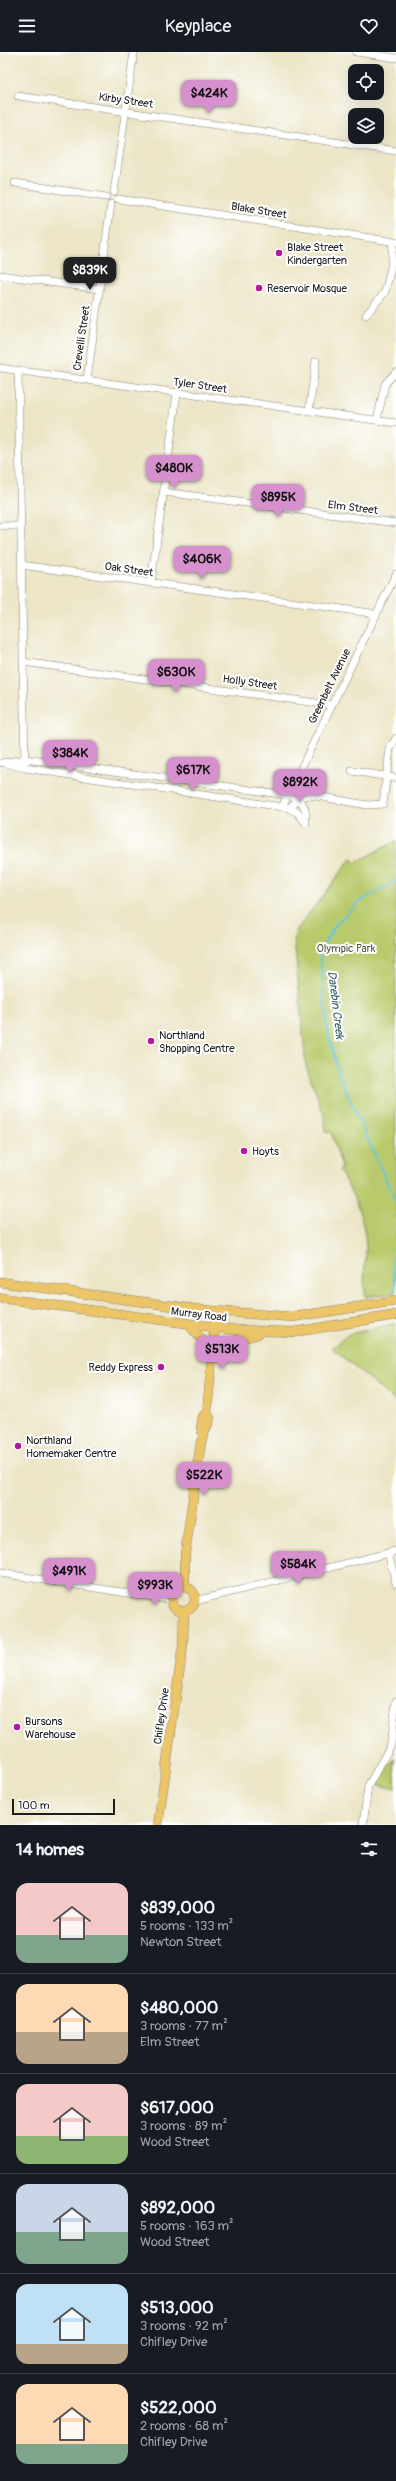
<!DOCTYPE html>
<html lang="en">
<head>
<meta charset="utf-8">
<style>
	body { margin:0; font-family:Pangolin,sans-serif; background:#20242c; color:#f1f3f6; height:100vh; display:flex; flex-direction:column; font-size:15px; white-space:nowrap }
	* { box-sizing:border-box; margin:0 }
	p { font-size:13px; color:#9ea1a6 }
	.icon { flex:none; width:22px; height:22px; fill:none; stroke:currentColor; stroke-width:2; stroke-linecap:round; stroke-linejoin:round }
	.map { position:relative; height:1773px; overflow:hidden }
	.side { display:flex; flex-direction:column; background:#171b24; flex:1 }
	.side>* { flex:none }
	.tools { position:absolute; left:348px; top:12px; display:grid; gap:8px }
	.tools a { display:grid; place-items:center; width:36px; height:36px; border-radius:8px; background:#171b24; box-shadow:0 4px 16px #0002; font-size:20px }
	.scale { position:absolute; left:12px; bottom:10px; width:103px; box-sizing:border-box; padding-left:4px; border:2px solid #1c1c1c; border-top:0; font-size:11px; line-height:14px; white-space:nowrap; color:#1c1c1c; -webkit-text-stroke:3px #fff; paint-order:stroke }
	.price { position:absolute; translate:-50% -34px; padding:0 9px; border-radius:8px; background:#d690ce; color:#111; font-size:13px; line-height:26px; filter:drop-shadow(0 1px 2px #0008) }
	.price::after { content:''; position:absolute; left:50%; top:24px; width:12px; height:9px; margin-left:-6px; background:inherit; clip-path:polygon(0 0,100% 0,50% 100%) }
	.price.current { background:#222; color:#fff }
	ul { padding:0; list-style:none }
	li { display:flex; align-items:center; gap:12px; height:100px; padding:0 16px }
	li+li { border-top:1px solid #363941 }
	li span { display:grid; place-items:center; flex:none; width:112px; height:80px; border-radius:12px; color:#555 }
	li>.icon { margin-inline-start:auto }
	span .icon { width:48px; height:48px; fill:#fffc; stroke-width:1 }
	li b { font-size:17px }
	h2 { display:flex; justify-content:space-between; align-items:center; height:48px; padding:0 16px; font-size:17px }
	header { display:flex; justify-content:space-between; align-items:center; height:52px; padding:0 16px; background:#171b24; font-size:18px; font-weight:600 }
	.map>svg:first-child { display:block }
	.green { fill:#b9ca6c; stroke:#6a7344 }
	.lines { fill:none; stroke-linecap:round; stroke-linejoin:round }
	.stream { stroke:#5ac5d3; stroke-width:2 }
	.minor-casing { stroke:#848071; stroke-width:8 }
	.major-casing { stroke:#848071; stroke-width:10 }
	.minor { stroke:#fff; stroke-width:7 }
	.major { stroke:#edc569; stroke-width:9 }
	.poi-dot { fill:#b5179e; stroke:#fff; stroke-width:1.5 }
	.labels { text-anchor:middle; stroke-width:4; stroke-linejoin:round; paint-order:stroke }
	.street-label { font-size:11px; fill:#1c1c1c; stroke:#fff }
	.poi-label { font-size:11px; fill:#1c1c1c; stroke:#fff; text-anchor:start }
	.park-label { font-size:11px; fill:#535938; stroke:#fff }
	.water-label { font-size:12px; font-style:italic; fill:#356065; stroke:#fff }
</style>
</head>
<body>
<header><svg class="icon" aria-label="menu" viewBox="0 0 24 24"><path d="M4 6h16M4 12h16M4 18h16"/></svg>Keyplace<svg class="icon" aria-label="heart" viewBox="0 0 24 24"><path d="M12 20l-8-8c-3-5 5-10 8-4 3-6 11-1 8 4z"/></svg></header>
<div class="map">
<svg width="396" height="1773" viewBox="0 0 396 1773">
	<rect width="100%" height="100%" fill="#fff"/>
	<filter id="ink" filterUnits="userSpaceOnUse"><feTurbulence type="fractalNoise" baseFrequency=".025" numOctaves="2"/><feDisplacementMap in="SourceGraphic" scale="8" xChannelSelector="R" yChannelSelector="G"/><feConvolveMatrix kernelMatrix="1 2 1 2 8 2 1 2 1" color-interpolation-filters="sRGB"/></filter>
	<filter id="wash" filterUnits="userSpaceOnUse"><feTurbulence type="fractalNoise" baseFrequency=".012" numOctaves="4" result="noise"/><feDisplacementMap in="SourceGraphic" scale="16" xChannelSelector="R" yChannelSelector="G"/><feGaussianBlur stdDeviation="0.9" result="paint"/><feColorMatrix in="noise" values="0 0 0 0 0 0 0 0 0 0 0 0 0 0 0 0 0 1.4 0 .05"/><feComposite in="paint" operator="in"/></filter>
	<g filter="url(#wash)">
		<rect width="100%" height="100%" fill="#ece5c6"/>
		<!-- green -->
		<path class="green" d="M396,789V1241L366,1245C362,1229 366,1211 366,1195C365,1166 353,1142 339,1118L342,1116L331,1080H326L324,1063L306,1014L294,886L298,876L349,809L352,807L354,811Z
			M396,1271V1350L332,1296L349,1282Z
			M394,1707L396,1736L376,1733Z"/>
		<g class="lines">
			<!-- stream -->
			<path class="stream" d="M396,829L359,850L337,871L320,898L327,975L339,1023L396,1150
				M396,1197C390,1209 394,1226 396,1238"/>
		</g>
	</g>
	<g filter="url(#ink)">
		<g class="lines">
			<defs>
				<path id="minor" d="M356,0L396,6
					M18,44L396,99
					M15,131L106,145
					M114,140L134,0
					M118,147L396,190
					M0,223L99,237
					M366,263L385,240L391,215L393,190
					M0,316L396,371
					M18,319L25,716
					M87,328L111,152
					M309,359L316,309
					M377,368L385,332L396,320
					M164,440L396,471
					M0,474H20
					M21,513L335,556L370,561L376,564
					M151,531L177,341
					M23,610L331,653
					M2,711L25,707L288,743L300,747L305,757L306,771
					M6,711L25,716L289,756L297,760L306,771
					M352,719L396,726
					M282,755L396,522
					M289,756L304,744L311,743L367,753L383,752L390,697L396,686
					M388,1501L396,1531
					M0,1521L172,1548
					M195,1549L396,1499
					M363,1773L368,1734L391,1693L396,1649"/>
				<path id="major" d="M0,1230L202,1258L293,1265L396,1249
					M0,1246L236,1278L294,1280L396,1263
					M189,1273L213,1300
					M213,1300L243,1286L258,1282
					M203,1383L201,1375L203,1364L207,1361L216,1260
					M185,1535V1502L201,1390L210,1366L207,1361
					M171 1547a12 12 0 1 1 24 0a12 12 0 1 1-24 0Z
					M158,1773L183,1593L184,1559"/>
			</defs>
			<!-- minor casing -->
			<use href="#minor" class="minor-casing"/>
			<!-- major casing -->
			<use href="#major" class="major-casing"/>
			<!-- minor -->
			<use href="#minor" class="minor"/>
			<!-- major -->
			<use href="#major" class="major"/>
		</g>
	</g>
	<!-- markers -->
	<g class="poi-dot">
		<circle cx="279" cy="201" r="4"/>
		<circle cx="259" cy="236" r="4"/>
		<circle cx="151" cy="989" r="4"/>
		<circle cx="244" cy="1099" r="4"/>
		<circle cx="161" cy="1315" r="4"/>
		<circle cx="18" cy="1394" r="4"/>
		<circle cx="17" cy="1675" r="4"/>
	</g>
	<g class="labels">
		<!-- street labels -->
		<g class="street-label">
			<text transform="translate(126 48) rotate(8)" y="4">Kirby Street</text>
			<text transform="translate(259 158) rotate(9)" y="4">Blake Street</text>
			<text transform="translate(81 286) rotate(-82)" y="4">Crevelli Street</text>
			<text transform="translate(200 333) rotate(8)" y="4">Tyler Street</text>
			<text transform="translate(353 455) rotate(7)" y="4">Elm Street</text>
			<text transform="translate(129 517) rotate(8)" y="4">Oak Street</text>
			<text transform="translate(250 630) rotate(8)" y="4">Holly Street</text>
			<text transform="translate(329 634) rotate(-64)" y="4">Greenbelt Avenue</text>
			<text transform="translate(199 1262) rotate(7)" y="4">Murray Road</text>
			<text transform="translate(161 1664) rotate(-82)" y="4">Chifley Drive</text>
		</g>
		<!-- poi labels -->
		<g class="poi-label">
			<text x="287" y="199">Blake Street<tspan x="287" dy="13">Kindergarten</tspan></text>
			<text x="267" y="240">Reservoir Mosque</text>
			<text x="159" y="987">Northland<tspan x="159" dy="13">Shopping Centre</tspan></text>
			<text x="252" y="1103">Hoyts</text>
			<text x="153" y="1319" text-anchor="end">Reddy Express</text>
			<text x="26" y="1392">Northland<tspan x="26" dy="13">Homemaker Centre</tspan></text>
			<text x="25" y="1673">Bursons<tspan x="25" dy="13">Warehouse</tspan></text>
		</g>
		<!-- park labels -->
		<g class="park-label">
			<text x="346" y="900">Olympic Park</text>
		</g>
		<!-- water labels -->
		<g class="water-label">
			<text transform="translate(336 953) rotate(83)" y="4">Darebin Creek</text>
		</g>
	</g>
</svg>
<div class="tools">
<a><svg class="icon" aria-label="locate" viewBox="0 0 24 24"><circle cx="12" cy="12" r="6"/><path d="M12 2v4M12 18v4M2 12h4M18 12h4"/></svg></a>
<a><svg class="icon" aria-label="layers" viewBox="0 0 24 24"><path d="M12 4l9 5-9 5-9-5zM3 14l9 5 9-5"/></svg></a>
</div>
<div class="scale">100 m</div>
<b class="price" style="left:209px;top:62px">$424K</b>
<b class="price current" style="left:90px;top:239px">$839K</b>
<b class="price" style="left:174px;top:437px">$480K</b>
<b class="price" style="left:278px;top:466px">$895K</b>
<b class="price" style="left:202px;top:528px">$406K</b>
<b class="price" style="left:176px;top:641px">$630K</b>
<b class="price" style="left:70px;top:722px">$384K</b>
<b class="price" style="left:193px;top:739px">$617K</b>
<b class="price" style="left:300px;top:751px">$892K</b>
<b class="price" style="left:222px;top:1318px">$513K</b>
<b class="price" style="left:204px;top:1444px">$522K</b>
<b class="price" style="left:298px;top:1533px">$584K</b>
<b class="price" style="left:69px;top:1540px">$491K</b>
<b class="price" style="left:155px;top:1554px">$993K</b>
</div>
<section class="side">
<h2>14 homes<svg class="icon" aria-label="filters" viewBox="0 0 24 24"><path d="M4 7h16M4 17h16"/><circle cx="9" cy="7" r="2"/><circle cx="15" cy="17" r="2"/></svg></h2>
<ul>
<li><span style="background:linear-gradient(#f6c9c9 65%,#7fa58c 0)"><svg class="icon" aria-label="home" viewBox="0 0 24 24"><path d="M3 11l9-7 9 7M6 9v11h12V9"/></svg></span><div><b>$839,000</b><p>5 rooms · 133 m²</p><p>Newton Street</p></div></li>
<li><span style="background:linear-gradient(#ffd9b3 60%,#b9a48a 0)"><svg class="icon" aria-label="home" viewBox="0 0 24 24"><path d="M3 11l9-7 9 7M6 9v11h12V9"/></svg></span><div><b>$480,000</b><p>3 rooms · 77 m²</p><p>Elm Street</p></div></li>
<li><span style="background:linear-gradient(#f6c9c9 65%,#8fb573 0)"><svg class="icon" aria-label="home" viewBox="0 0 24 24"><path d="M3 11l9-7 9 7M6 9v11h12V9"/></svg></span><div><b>$617,000</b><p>3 rooms · 89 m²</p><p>Wood Street</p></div></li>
<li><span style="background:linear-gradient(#c9d6e8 60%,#7fa58c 0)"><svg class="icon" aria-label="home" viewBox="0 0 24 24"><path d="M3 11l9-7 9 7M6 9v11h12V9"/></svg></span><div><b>$892,000</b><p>5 rooms · 163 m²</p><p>Wood Street</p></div></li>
<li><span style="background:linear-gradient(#bfe0f5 75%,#b9a48a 0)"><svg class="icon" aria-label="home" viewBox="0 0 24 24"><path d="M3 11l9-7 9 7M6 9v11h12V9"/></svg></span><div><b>$513,000</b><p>3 rooms · 92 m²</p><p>Chifley Drive</p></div></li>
<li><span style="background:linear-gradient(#ffd9b3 75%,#7fa58c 0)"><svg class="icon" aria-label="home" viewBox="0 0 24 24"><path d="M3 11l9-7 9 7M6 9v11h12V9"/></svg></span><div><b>$522,000</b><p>2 rooms · 68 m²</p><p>Chifley Drive</p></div></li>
</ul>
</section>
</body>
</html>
